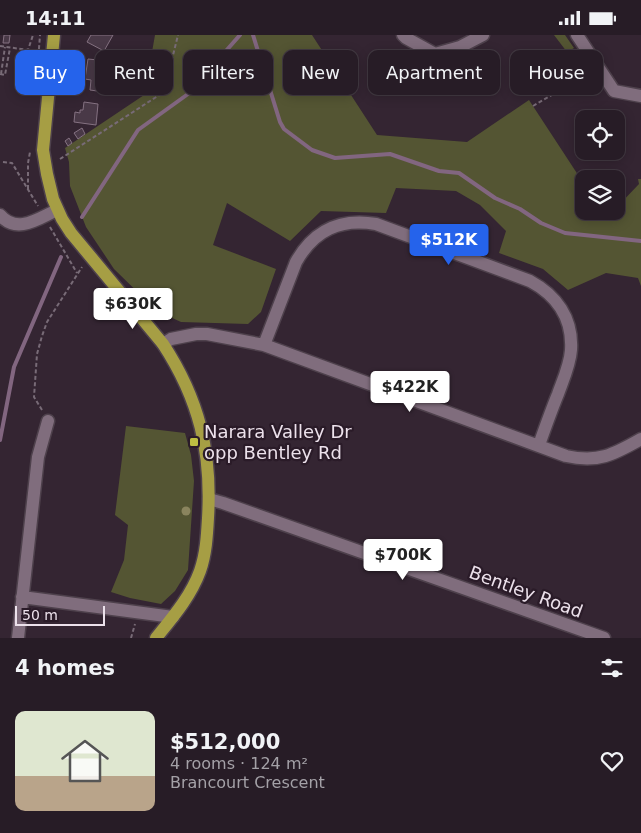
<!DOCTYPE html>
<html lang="en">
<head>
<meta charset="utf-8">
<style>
	body { margin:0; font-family:"DejaVu Sans",sans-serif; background:#332932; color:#f1f3f6; height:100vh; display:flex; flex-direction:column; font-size:19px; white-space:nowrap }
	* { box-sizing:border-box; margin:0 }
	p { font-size:16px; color:#a4a1a7 }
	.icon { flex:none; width:28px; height:28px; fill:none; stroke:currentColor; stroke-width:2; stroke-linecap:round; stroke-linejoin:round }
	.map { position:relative; height:603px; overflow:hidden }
	.drawer { display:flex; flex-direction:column; background:#271c26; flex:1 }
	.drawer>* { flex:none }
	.hud { position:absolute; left:15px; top:15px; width:611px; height:45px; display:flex; gap:10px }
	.buttons { position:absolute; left:575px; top:75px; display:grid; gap:10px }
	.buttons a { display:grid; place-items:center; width:50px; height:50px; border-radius:10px; background:#271c26; box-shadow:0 2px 12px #0003,0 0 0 1px #433a43; font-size:25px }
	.scale { position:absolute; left:15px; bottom:12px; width:90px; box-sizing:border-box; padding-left:5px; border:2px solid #ece1eb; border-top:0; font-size:14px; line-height:18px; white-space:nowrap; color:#ece1eb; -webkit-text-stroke:4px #2a1b28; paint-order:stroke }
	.price { position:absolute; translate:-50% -42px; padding:0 11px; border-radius:5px; background:#fff; color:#222; font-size:16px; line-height:32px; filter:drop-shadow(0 1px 2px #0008) }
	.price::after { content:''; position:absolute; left:50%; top:30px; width:15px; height:11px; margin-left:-8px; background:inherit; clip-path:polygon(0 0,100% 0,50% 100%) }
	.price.selected { background:#2563eb; color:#fff }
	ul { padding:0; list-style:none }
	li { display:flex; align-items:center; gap:15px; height:125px; padding:0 15px }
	li span { display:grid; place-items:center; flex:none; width:140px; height:100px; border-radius:10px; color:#555 }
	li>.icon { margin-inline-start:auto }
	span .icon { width:60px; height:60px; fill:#fffc; stroke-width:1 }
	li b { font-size:21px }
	h2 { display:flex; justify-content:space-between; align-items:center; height:60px; padding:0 15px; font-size:21px }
	.pill { padding:0 18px; border-radius:10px; background:#271c26; box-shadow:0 2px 12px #0003,0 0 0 1px #433a43; font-size:18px; line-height:45px }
	.pill.selected { background:#2563eb; color:#fff }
	.status { display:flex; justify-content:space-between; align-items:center; height:35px; padding:0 25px; background:#271c26; direction:ltr }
	.status svg { height:14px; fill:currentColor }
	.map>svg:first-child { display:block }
	.green { fill:#545533 }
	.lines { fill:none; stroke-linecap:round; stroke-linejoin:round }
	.stream { stroke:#826680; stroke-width:4 }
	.building { fill:#493947; stroke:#857282 }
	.minor-casing { stroke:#4e414c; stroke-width:15 }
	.major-casing { stroke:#4e414c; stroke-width:15 }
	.path { stroke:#786b77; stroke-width:2; stroke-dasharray:4 2.5; stroke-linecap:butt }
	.minor { stroke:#806d7d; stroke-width:12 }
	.major { stroke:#a69e44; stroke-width:12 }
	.tree { fill:#8a845e }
	.poi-dot { fill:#bebf42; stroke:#2a1b28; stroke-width:2 }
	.labels { text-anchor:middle; stroke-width:4.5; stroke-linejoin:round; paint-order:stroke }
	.poi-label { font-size:18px; fill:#ece1eb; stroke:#2a1b28; text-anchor:start }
	.street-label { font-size:18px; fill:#ece1eb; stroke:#2a1b28 }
</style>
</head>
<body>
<div class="status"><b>14:11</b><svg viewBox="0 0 49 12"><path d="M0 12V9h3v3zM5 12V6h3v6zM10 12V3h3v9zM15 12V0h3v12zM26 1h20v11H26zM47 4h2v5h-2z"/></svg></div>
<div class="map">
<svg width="641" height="603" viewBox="0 0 641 603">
	<rect width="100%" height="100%" fill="#342532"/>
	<!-- green -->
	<path class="green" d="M155,0H312L377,100L467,107L529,65L584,149V176H602L606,183L613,176H616V173L639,149L638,144H641V251L638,243L606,238L568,255L543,234L499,218L506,196L480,170L456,156L396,153L386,178L321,176L290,206L227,168L213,210L276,234L261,277L248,289L181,287L157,276L114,234L86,192L70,151L69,127L65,113L159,50L149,34Z
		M554,0H565L574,13L567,17Z
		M126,391L185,398L191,420L194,446L188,535L175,556L161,569L130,563L111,557L124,525L128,490L115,480Z"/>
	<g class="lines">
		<!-- stream -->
		<path class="stream" d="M253,0L280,87L284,94L312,115L335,123L390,119L439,136L459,138L495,163L520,174L541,188L565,198L641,206
			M82,182L138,95L188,59L240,0
			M0,405L14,332L61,222"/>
	</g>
	<!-- building -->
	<path class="building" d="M4,0H10L9,8H3Z
		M91,0H113L104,16L87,7Z
		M88,24L108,26L104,57L90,55L91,45L85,44Z
		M84,67L98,69L96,90L74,87L75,77L80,78V75H83Z
		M82,93L85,99L78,104L74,98Z
		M69,103L72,108L68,111L65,106Z"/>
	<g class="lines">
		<defs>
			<path id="minor" d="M403,0L406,3L435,19L460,12L483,0
				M577,0L614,56L641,61
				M0,180C17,200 39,183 57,175
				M163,309L171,304L196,299H207L264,310L566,421C598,428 613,420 641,404
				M264,310L296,227C314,195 340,183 376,189L530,246C556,260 573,283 571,315C570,330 563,345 558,359C551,376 545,393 539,410
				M209,464L223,468L604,603
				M22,562L173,582
				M18,603L38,422L48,386"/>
			<path id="major" d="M54,0L43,115L47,139L53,164L62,184L71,198L163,309C199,364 212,417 208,483C207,501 206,519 200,536C191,561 173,582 156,603"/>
		</defs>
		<!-- minor casing -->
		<use href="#minor" class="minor-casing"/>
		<!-- major casing -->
		<use href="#major" class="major-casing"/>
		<!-- path -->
		<path class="path" d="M0,11L28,15L33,0
			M0,39L5,40L10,13
			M1,39L5,12
			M37,40L40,0
			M533,71L589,38
			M60,124L164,57L178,0
			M3,127L12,128L38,171
			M28,154V128L30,117
			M50,192L77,238
			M42,375L34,362L37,319L42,301L47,287L82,232
			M131,603L135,589"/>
		<!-- minor -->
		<use href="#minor" class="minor"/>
		<!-- major -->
		<use href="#major" class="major"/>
	</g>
	<!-- trees -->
	<circle class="tree" cx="186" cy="476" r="4.5"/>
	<!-- markers -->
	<rect class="poi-dot" x="189" y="402" width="10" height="10" rx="2.5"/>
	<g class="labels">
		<!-- poi labels -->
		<g class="poi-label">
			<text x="204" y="403">Narara Valley Dr<tspan x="204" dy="21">opp Bentley Rd</tspan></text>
		</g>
		<!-- street labels -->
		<g class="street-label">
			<text transform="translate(526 557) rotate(20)" y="6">Bentley Road</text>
		</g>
	</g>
</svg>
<div class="buttons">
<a><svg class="icon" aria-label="locate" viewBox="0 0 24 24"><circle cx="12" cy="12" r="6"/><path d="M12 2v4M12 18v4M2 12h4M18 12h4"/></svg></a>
<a><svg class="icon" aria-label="layers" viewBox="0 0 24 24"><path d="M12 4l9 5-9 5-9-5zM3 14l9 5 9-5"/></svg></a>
</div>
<div class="scale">50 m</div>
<b class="price selected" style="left:449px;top:231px">$512K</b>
<b class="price" style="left:133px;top:295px">$630K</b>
<b class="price" style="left:410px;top:378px">$422K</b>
<b class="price" style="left:403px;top:546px">$700K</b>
<div class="hud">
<a class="pill selected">Buy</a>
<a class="pill">Rent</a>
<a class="pill">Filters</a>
<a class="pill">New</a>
<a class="pill">Apartment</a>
<a class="pill">House</a>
</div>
</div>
<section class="drawer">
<h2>4 homes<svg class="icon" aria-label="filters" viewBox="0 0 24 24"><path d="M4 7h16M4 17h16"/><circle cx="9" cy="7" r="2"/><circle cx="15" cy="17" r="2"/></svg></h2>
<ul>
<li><span style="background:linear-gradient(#dfe7d0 65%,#b9a48a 0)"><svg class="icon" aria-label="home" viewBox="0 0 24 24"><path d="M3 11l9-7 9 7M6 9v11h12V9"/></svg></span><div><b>$512,000</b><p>4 rooms · 124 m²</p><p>Brancourt Crescent</p></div><svg class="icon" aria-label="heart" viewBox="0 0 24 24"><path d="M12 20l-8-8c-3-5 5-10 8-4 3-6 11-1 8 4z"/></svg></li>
</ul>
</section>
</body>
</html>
